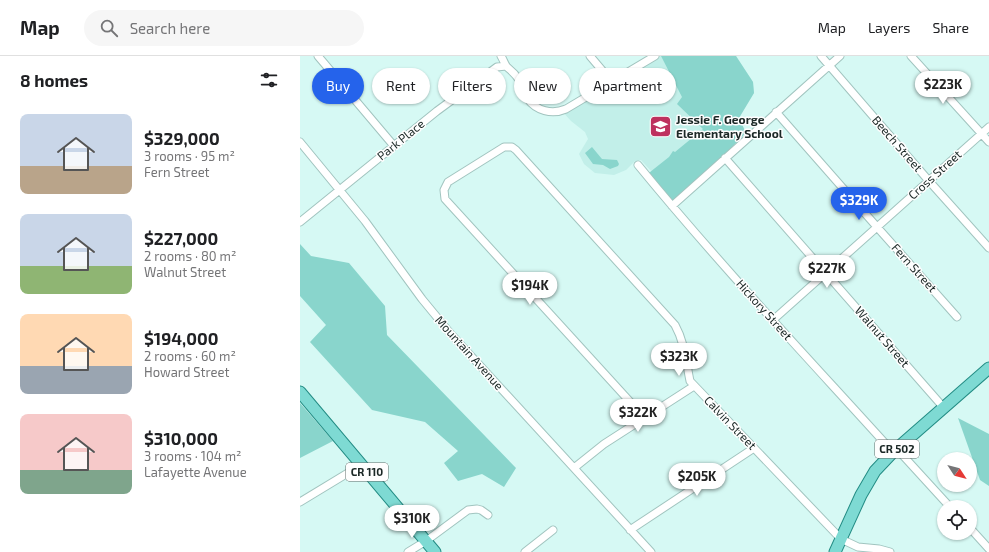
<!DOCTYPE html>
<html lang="en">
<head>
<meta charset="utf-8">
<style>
	body { margin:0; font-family:"Exo 2",sans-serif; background:#f6f6f6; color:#202124; height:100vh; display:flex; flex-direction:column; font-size:15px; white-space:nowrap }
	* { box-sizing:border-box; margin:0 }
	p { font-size:13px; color:#757577 }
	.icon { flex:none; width:22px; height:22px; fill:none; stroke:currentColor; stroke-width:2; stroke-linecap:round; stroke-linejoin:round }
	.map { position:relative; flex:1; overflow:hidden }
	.details { display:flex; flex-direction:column; background:#fff; width:300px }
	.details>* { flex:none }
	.hud { position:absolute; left:12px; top:12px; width:380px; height:36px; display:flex; gap:8px }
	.needle { width:26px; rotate:126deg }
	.controls { position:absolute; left:637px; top:396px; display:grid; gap:8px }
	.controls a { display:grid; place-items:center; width:40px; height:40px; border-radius:50%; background:#fff; box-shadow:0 1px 3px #0004; font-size:20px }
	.price { position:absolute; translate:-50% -34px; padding:0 9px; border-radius:14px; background:#fff; color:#222; font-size:13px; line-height:26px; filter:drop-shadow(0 1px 2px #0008) }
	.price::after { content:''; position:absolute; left:50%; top:24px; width:12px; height:9px; margin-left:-6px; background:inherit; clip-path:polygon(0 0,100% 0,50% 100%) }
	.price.current { background:#2563eb; color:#fff }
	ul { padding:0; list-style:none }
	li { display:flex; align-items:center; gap:12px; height:100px; padding:0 20px }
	li span { display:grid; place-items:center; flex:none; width:112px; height:80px; border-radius:8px; color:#555 }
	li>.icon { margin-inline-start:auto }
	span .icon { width:48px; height:48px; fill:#fffc; stroke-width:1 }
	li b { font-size:17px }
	h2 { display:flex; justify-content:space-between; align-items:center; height:48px; padding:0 20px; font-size:17px }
	.pill { padding:0 14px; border-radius:18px; background:#fff; box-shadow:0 1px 3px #0004; font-size:14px; line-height:36px }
	.pill.current { background:#2563eb; color:#fff }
	header { display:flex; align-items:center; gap:24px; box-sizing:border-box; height:56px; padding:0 20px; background:#fff; border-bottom:1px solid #e0e0e0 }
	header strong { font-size:19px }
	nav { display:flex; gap:22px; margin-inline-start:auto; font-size:14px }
	.search { width:280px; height:36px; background:#f6f6f6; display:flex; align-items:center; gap:10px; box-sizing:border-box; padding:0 14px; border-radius:22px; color:#757577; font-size:15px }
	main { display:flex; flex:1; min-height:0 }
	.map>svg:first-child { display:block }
	.built { fill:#c2efe9 }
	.green { fill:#89d5cc }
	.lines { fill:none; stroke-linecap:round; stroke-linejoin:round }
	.street-casing { stroke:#a1c4bf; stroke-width:9 }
	.primary-casing { stroke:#238c84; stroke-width:13 }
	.street { stroke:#fff; stroke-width:7 }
	.primary { stroke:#7edad3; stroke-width:11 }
	.labels { text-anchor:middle; stroke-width:3; stroke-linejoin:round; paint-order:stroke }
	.shield { fill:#fefefe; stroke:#5f6867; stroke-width:1 }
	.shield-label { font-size:11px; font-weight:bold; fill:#1b2826 }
	.poi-label { font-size:12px; font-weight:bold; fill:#1b2826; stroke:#fefefe; text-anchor:start }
	.street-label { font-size:12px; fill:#1b2826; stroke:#fefefe }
</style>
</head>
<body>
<header>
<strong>Map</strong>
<div class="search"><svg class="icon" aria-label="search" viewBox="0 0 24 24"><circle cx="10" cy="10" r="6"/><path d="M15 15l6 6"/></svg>Search here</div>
<nav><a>Map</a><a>Layers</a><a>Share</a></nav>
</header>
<main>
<section class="details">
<h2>8 homes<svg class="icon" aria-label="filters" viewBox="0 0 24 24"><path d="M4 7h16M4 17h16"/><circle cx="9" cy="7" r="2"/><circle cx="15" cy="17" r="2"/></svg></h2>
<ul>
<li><span style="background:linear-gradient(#c9d6e8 65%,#b9a48a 0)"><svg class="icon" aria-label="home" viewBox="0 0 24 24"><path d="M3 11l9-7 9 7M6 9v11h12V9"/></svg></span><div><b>$329,000</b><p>3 rooms · 95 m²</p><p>Fern Street</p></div></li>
<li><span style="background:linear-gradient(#c9d6e8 65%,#8fb573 0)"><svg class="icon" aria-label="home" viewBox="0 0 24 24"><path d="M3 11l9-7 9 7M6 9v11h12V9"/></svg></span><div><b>$227,000</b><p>2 rooms · 80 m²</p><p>Walnut Street</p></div></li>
<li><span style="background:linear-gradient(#ffd9b3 65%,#9aa5b1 0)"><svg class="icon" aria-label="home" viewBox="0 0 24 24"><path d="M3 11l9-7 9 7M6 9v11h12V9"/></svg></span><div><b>$194,000</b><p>2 rooms · 60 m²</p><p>Howard Street</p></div></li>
<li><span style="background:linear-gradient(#f6c9c9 70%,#7fa58c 0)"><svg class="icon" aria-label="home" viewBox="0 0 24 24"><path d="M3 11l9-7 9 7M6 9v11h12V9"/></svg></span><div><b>$310,000</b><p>3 rooms · 104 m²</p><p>Lafayette Avenue</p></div></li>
</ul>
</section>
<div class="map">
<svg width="689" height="496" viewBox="0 0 689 496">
	<rect width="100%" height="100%" fill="#d6f9f4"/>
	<!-- built -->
	<path class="built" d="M355,0H436L453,26L454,37L439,62L446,77L351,115L341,104L335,105L326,114L314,119L295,117L284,108L279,98L288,83L285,76L271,65L262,55Z"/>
	<!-- green -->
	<path class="green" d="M361,0H436L453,26L454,37L439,62L446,77L400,123L373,147L345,120L369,101L373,95L375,96L403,73L377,48L382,41Z
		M292,91L302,103L317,104L319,108L318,110L310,113L303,109L293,108L285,97Z
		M0,188L11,200L49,207L85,250L87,279L216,412L204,431L182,418L158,425L144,407L158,395L125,366L72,354L10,286L26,269L0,240Z
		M0,347L33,385L0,402Z
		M658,362L689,378V430L680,424Z"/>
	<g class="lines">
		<defs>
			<path id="street" d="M18,0L94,90
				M201,0C203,3 205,9 207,11C212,15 216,19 220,25C223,30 224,36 227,42C236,55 252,59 266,53L355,0
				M290,0L312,26
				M521,0L629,125L689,192
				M611,0L689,86
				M476,56L577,171L657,261
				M0,86L65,165L122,243L150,277L351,496
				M425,102L644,352
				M338,109C419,208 507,301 593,396
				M372,150L540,0
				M0,166L137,55L197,11L206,10
				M473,264L689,71
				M344,361L145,143L144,134L148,126L204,91H212L216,94L375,269C385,287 386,306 390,325L541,483L558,491L579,493L590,496
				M597,393L650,451
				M274,412L304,388L394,330
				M0,446L61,409
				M670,472L689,493
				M330,474L454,392
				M108,496L126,485L168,454L177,453L181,454L188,459
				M225,496L253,474"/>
			<path id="primary" d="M0,336L135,496
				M535,496L561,439L575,415L593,396L689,312"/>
		</defs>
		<!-- street casing -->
		<use href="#street" class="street-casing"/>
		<!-- primary casing -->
		<use href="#primary" class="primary-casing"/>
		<!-- street -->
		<use href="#street" class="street"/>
		<!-- primary -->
		<use href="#primary" class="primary"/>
	</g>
	<!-- icons -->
	<defs>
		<symbol id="school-square" viewBox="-11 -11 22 22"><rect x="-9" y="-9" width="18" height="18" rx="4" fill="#be305e" stroke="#fefefe"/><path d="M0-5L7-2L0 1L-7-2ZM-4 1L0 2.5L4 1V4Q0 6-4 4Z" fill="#fff"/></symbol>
	</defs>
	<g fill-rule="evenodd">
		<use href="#school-square" x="348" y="58" width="25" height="25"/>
	</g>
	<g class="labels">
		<!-- shield labels -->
		<g class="shield">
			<rect x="575" y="384" width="44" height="18" rx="3"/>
			<rect x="46" y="407" width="42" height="18" rx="3"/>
		</g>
		<g class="shield-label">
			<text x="597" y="397">CR 502</text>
			<text x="67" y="420">CR 110</text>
		</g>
		<!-- poi labels -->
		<g class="poi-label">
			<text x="376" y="68">Jessie F. George<tspan x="376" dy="14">Elementary School</tspan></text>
		</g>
		<!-- street labels -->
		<g class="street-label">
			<text transform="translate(101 84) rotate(-39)" y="4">Park Place</text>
			<text transform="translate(597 88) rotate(49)" y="4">Beech Street</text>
			<text transform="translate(635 119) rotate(-42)" y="4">Cross Street</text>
			<text transform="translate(614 212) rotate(48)" y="4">Fern Street</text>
			<text transform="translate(464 254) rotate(48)" y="4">Hickory Street</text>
			<text transform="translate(582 281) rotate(49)" y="4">Walnut Street</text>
			<text transform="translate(169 297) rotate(48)" y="4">Mountain Avenue</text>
			<text transform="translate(430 367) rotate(46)" y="4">Calvin Street</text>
		</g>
	</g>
</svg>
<div class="controls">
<a><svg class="needle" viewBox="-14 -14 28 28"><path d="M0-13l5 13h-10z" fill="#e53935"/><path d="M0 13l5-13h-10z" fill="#757577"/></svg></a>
<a><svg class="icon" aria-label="locate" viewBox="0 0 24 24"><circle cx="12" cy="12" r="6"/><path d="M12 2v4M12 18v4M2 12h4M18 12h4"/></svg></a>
</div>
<b class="price" style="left:643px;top:49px">$223K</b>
<b class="price current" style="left:559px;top:165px">$329K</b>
<b class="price" style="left:527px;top:233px">$227K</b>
<b class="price" style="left:230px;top:250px">$194K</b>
<b class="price" style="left:379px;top:321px">$323K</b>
<b class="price" style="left:338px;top:377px">$322K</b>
<b class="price" style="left:397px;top:441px">$205K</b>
<b class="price" style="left:112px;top:483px">$310K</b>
<div class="hud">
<a class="pill current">Buy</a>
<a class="pill">Rent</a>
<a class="pill">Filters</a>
<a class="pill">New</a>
<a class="pill">Apartment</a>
</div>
</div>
</main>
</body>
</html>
